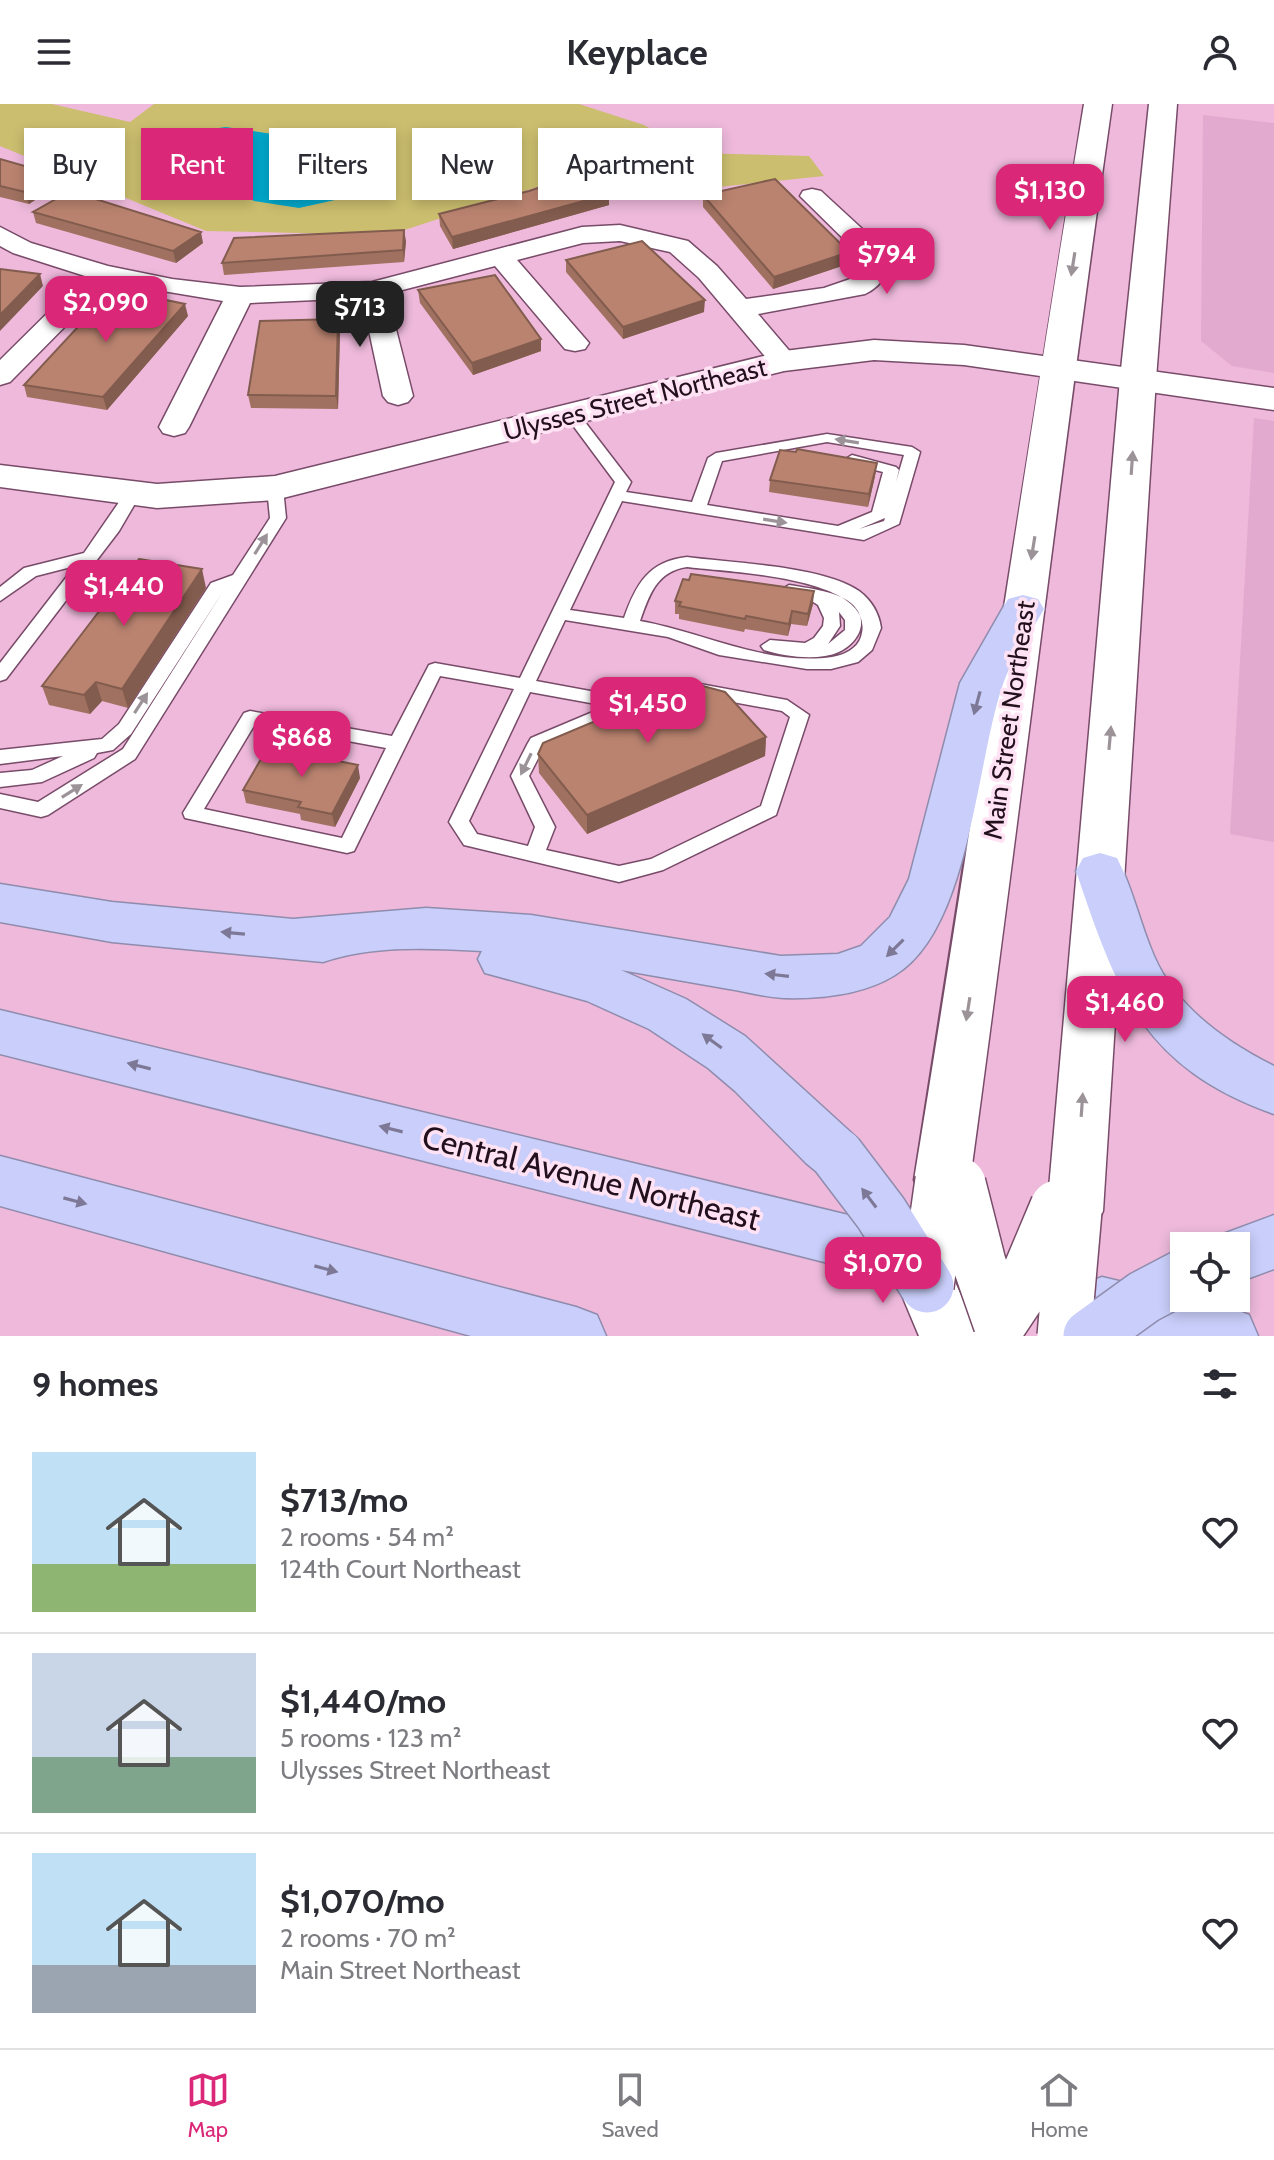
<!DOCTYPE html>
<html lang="en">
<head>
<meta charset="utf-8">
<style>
	body { margin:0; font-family:Cabin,sans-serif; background:#f2f2f3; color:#2b2b33; height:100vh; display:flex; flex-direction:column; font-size:30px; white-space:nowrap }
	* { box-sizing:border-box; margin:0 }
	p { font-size:26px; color:#7c7c81 }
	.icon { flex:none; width:44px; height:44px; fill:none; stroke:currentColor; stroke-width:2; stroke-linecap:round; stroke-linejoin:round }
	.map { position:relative; height:1232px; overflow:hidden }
	.sheet { display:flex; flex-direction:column; background:#fff; flex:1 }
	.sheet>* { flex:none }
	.top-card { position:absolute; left:24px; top:24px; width:800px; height:72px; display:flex; gap:16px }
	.buttons { position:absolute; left:1170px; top:1128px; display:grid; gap:16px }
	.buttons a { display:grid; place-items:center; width:80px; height:80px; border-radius:0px; background:#fff; box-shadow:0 4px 12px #0003; font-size:40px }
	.price { position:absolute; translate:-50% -68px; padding:0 18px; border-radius:16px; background:#db2777; color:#fff; font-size:26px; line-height:52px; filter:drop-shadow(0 2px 4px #0008) }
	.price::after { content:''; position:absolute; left:50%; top:48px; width:24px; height:18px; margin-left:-12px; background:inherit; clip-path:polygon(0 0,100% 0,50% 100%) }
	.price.on { background:#222; color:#fff }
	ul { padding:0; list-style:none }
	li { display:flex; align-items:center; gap:24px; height:200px; padding:0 32px }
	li+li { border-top:2px solid #e1e1e2 }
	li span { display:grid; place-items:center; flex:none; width:224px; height:160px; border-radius:0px; color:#555 }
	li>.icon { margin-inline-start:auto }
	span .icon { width:96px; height:96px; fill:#fffc; stroke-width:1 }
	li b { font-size:34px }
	h2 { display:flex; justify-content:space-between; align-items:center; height:96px; padding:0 32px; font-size:34px }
	.pill { padding:0 28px; border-radius:0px; background:#fff; box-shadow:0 4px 12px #0003; font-size:28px; line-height:72px }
	.pill.on { background:#db2777; color:#fff }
	header { display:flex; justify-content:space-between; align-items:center; height:104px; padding:0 32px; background:#fff; font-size:36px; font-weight:700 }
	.tabs { display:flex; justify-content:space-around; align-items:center; height:112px; border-top:2px solid #e1e1e2; background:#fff; font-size:22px; color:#7c7c81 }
	.tabs a { display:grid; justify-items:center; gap:4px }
	.tabs .on { color:#db2777 }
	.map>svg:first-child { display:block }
	.built { fill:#e3aacf }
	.green { fill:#cbbe6f }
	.water { fill:#00a8cc }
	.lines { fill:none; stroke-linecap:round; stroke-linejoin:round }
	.service-casing { stroke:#784b69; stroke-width:3 }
	.minor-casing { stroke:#784b69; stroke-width:3 }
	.tertiary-casing { stroke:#784b69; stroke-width:3 }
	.secondary-casing { stroke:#784b69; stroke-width:3 }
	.motorway-casing { stroke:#8f8cad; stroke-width:3 }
	.service { fill:#fff; fill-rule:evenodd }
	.minor { fill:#fff; fill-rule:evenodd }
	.tertiary { fill:#fff; fill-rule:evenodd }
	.secondary { fill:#fff; fill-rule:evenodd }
	.motorway { fill:#c9cefa; fill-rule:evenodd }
	.secondary-bridge-casing { stroke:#784b69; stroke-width:56; stroke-linecap:butt }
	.motorway-bridge-casing { stroke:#8f8cad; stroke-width:56; stroke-linecap:butt }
	.secondary-bridge { stroke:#fff; stroke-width:53 }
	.motorway-bridge { stroke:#c9cefa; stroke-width:53 }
	.wall { fill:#a07160 }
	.shaded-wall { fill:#825c4e }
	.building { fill:#ba8370; stroke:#825c4e; stroke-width:2 }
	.oneway { fill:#9c9399 }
	.oneway2 { fill:#7e7897 }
	.labels { text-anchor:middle; stroke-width:7; stroke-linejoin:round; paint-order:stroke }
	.street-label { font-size:26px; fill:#23101d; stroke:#ffe3f4 }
	.near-street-label { font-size:32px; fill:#23101d; stroke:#ffe3f4 }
</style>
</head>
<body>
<header><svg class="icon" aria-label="menu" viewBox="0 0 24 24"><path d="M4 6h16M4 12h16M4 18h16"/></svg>Keyplace<svg class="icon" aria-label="person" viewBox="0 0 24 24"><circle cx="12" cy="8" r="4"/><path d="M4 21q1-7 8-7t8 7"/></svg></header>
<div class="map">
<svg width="1274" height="1232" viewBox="0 0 1274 1232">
	<rect width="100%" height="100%" fill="#eeb9db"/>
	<!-- built -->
	<path class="built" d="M1203,11L1274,19V269L1232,262L1201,237Z
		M1254,314L1274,317V738L1230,730Z"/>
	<!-- green -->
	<path class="green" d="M0,0H52L130,18L154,0H579L644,21L692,49L809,52L824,72L651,90L637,67L574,71L389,131L206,127L0,42Z"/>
	<!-- water -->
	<path class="water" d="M226,23L319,37L354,51L370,76L353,92L299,104L254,97L201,70L167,31Z"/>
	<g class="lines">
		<defs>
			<path id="service" d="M573,308L578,309L631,378L626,388L692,398L708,354L716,349L827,330L912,343L920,348L899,420L864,436L622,397L570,506L624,514C636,480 649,457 687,453C732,459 823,462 859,487C871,496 879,509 881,524L872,546L858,558L831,565H807L719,551L668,533L565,516L536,577L628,594L665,579L689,578L787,596L809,611L776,711L663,766L619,778L464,741L449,718L514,585L440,572L354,747L347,749L185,714L183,709L244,609L250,607L392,632L429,561L435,559L520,574L615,378L566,312ZM827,338L904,351L896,378L899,366L896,363L852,351L844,356L847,359L883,368L872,408L838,422L707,401L722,357ZM885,414L884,417L859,425ZM687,463C725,468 880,472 861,533C857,545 844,551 832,553C766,562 703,528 640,517C649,491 657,467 687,463ZM530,588L607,602L531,634L528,639L511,672L535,723L528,742L477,730L469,717ZM689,590L782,607L790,613L761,702L651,755L619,762L546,746L555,723L529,672L544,643L667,591ZM255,620L386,644L342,734L204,705Z
				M275,379L283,384L286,414L135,655L48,711L41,713L0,704V690L38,698L123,645L224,486L131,630L113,646L97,649L94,654L42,678L0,683V669L32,666L63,652L0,660V646L102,635L119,620L211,479L233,471L270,414L267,384Z
				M132,386L140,391L119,427L6,575L0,577V559L75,462L36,472L0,497V483L24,464L84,449L126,388Z
				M789,481C807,484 827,486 843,494C878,512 857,548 825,552C806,555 783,552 764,546L761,542L770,536L805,539L814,534L823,522L824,514L818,501L807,494L783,490L781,486ZM839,508L845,516V526L828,540L840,522Z"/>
			<path id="minor" d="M812,85L821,87L884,145C896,163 882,182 865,190L758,210L798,257L794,263L784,265L774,263L699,174L670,148L620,137L583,139L517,156L589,239L585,245L575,247L565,245L495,162L387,190L413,292L408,298L398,301L388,298L383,292L362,194L250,199L189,323L185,329L174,332L163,329L159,323L223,197L109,178L10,278L0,281V256L85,172L13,149L0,142V123L31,139L108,162L172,175L240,183L372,178L582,123L620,121L688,137L717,162L746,195L824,184L859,172L862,153L800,92L803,87Z"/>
			<path id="tertiary" d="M874,236L964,241L1274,284V306L964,261L874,256L784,267L275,396L157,404L0,383V361L157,380L275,372L784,247Z"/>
			<path id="secondary" d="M1084,0H1112C1061,358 1019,718 970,1076L962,1094L942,1101L922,1094L914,1076C973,718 1024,358 1084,0Z
				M1149,0H1177L1156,275L1103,1107L1095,1125L1075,1133L1055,1125L1047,1107L1120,275Z
				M927,1154L948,1162L979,1232H919L898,1182L906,1162Z"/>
			<path id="motorway" d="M1023,491L1038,495L1044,505C1031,529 1012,554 1003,580C976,657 970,826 895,871C863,891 820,895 783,894C765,893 747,888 729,885C693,879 657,872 621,866L686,895L745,932L857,1034L865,1051L857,1068L837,1076L817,1068L806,1059L735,987L708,964L649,925L587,897L485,869L478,855L482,847C429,844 373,841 323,858L112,838L0,818V780L112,798L293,815L426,804L531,811L781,852L838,850L861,842L890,813L909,775L960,579L1008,495Z
				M1100,749L1117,754C1133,785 1140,820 1154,852C1176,903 1226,938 1274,962V1010C1144,964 1117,889 1076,767L1083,754Z
				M0,906L931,1131L952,1139L960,1158L952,1177L931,1185L0,950Z
				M0,1052L576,1203L597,1211L606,1232H471L0,1102Z
				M1274,1111V1165L1236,1179V1142H1211L1215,1133Z
				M1102,1173L1228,1203L1249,1211L1258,1232H1113L1081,1221L1072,1201L1081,1181Z"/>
		</defs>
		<!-- service casing -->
		<use href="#service" class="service-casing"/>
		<!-- minor casing -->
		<use href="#minor" class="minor-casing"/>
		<!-- tertiary casing -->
		<use href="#tertiary" class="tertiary-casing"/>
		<!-- secondary casing -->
		<use href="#secondary" class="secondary-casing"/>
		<!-- motorway casing -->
		<use href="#motorway" class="motorway-casing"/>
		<!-- service -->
		<use href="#service" class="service"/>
		<!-- minor -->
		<use href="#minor" class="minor"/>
		<!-- tertiary -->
		<use href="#tertiary" class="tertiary"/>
		<!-- secondary -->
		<use href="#secondary" class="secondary"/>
		<!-- motorway -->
		<use href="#motorway" class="motorway"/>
		<defs>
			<path id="secondary-bridge" d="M959,1080L979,1159L1000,1219
				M927,1182L942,1076
				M1000,1219L1022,1186L1057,1103
				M1064,1232L1075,1107"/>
			<path id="motorway-bridge" d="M837,1051L881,1109L927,1182
				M1090,1232L1144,1193L1184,1172"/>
		</defs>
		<!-- secondary-bridge casing -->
		<use href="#secondary-bridge" class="secondary-bridge-casing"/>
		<!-- motorway-bridge casing -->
		<use href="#motorway-bridge" class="motorway-bridge-casing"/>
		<!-- secondary-bridge -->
		<use href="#secondary-bridge" class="secondary-bridge"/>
		<!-- motorway-bridge -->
		<use href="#motorway-bridge" class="motorway-bridge"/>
	</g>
	<!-- wall -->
	<path class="wall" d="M0,55L53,70L56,82L29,100L0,93Z
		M703,91L849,148L848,160L773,185L703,103Z
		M609,101L453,145L440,122L439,110Z
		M33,108L203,139L176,159L36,119Z
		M406,137L404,158L224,171L222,159Z
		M566,156L704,208L623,235L566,168Z
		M418,186L541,247L473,271L420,199Z
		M188,212L107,306L27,293L24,281Z
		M340,227L338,305L251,304L248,291Z
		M877,359L875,372L868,403L769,388L770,376Z
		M206,484L128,604L102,597L90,610L49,601L42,582Z
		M675,497L813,500L807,522L791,520L788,532L745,525L744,528L679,515V510H675Z
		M766,633L765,652L587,730L539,669L538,650Z
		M360,674L335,723L301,716L300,710L246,699L243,686Z"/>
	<!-- shaded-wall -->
	<path class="shaded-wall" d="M53,70L56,82L29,100L25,88Z
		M609,90V101L453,145L452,133Z
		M404,126L406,137L404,158L403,146Z
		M201,128L203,139L176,159L173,147Z
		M849,148L848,160L773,185L774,173Z
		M40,170L43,182L0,227V211Z
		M705,196L704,208L623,235V223Z
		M185,200L188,212L107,306L103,293Z
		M338,215L340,227L338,305L336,292Z
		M541,235V247L473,271L472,259Z
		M877,359L875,372L868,403L869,390Z
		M202,465L206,484L128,604L122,585Z
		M814,487L813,500L807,522L808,510Z
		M792,507L791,520L788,532L789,520Z
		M96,578L102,597L90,610L84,591Z
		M766,633L765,652L587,730V711Z
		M358,661L360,674L335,723L332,710Z"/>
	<!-- building -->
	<path class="building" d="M0,55L53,70L25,88L0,82Z
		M582,69L609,90L452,133L439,110L529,87Z
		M775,75L849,148L774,173L703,91Z
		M70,87L201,128L173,147L33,108Z
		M404,126L403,146L222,159L234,134Z
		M642,137L705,196L623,223L566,156Z
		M0,165L40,170L0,211Z
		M495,171L541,235L472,259L418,186Z
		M113,185L185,200L103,293L24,281Z
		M338,215L336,292L248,291L260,217Z
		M797,345L877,359L869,390L770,376L780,346L796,348Z
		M139,455L202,465L122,585L96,578L84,591L42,582Z
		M691,470L814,487L808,510L792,507L789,520L746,512L745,515L679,502L681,498L675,497L683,475L689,476Z
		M688,578L725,588L766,633L587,711L538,650L543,639Z
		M268,643L358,661L332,710L298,703L301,698L243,686Z"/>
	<!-- one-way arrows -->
	<defs><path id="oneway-solid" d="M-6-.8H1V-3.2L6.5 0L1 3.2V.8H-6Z" transform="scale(2)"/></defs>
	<g class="oneway">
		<use href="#oneway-solid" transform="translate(1073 160) rotate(99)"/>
		<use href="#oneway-solid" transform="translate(847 337) rotate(-171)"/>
		<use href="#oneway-solid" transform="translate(1132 359) rotate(-86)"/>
		<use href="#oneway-solid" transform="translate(775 417) rotate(9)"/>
		<use href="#oneway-solid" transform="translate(261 440) rotate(-58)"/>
		<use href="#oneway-solid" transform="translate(1033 444) rotate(99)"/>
		<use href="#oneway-solid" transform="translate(141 599) rotate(-57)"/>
		<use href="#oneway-solid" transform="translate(1110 634) rotate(-85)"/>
		<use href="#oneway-solid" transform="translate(526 660) rotate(116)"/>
		<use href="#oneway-solid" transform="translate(72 687) rotate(-32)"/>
		<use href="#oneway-solid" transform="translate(968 905) rotate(99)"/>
		<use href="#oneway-solid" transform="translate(1082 1001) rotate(-86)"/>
	</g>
	<g class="oneway2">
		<use href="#oneway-solid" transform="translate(977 599) rotate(105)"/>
		<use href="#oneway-solid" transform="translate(233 829) rotate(-175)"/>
		<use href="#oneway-solid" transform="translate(895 844) rotate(135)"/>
		<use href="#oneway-solid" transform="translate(777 871) rotate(-173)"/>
		<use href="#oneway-solid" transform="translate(712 937) rotate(-144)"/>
		<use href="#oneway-solid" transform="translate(139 962) rotate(-166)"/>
		<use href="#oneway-solid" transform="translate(391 1025) rotate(-166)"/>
		<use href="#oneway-solid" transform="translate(869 1094) rotate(-127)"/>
		<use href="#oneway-solid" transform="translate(75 1097) rotate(15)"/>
		<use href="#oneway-solid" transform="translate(326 1165) rotate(15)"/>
	</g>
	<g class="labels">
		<!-- street labels -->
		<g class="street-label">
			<text transform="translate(635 295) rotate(-14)" y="9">Ulysses Street Northeast</text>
			<text transform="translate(1009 616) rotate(-82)" y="9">Main Street Northeast</text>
		</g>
		<!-- near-street labels -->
		<g class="near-street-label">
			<text transform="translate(591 1074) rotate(14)" y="11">Central Avenue Northeast</text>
		</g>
	</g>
</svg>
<div class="buttons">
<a><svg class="icon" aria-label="locate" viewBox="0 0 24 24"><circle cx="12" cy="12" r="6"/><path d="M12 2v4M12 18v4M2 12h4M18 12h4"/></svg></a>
</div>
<b class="price" style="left:1050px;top:128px">$1,130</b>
<b class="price" style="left:887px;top:192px">$794</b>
<b class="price" style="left:106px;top:240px">$2,090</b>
<b class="price on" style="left:360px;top:245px">$713</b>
<b class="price" style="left:124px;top:524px">$1,440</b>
<b class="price" style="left:648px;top:641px">$1,450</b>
<b class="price" style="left:302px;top:675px">$868</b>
<b class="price" style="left:1125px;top:940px">$1,460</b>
<b class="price" style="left:883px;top:1201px">$1,070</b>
<div class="top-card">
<a class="pill">Buy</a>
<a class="pill on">Rent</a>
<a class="pill">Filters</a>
<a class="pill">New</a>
<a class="pill">Apartment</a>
</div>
</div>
<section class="sheet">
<h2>9 homes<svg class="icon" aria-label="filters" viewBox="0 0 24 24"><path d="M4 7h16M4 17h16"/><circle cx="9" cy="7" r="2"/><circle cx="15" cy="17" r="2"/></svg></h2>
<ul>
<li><span style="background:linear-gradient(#bfe0f5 70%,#8fb573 0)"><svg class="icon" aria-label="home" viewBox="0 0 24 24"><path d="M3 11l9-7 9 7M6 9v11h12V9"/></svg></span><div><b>$713/mo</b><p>2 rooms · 54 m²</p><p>124th Court Northeast</p></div><svg class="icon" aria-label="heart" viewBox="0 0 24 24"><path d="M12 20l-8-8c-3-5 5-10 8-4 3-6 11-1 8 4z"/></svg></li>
<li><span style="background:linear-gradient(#c9d6e8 65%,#7fa58c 0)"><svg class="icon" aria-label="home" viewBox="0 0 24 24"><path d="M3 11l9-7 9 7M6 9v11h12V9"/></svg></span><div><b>$1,440/mo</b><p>5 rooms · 123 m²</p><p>Ulysses Street Northeast</p></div><svg class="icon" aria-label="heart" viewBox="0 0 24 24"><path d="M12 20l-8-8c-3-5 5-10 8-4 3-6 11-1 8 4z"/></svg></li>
<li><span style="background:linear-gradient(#bfe0f5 70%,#9aa5b1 0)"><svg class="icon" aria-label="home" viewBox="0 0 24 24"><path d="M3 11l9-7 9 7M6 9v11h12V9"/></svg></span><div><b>$1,070/mo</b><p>2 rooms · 70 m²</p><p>Main Street Northeast</p></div><svg class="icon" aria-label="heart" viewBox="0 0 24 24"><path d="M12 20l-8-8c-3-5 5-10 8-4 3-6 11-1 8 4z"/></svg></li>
</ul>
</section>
<nav class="tabs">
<a class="on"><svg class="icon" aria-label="map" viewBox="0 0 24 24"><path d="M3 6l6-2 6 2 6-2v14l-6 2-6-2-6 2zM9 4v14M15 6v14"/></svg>Map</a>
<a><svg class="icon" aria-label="saved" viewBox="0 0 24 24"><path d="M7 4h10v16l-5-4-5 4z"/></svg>Saved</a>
<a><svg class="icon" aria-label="home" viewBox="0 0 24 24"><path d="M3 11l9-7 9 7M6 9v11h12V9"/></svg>Home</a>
</nav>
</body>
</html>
